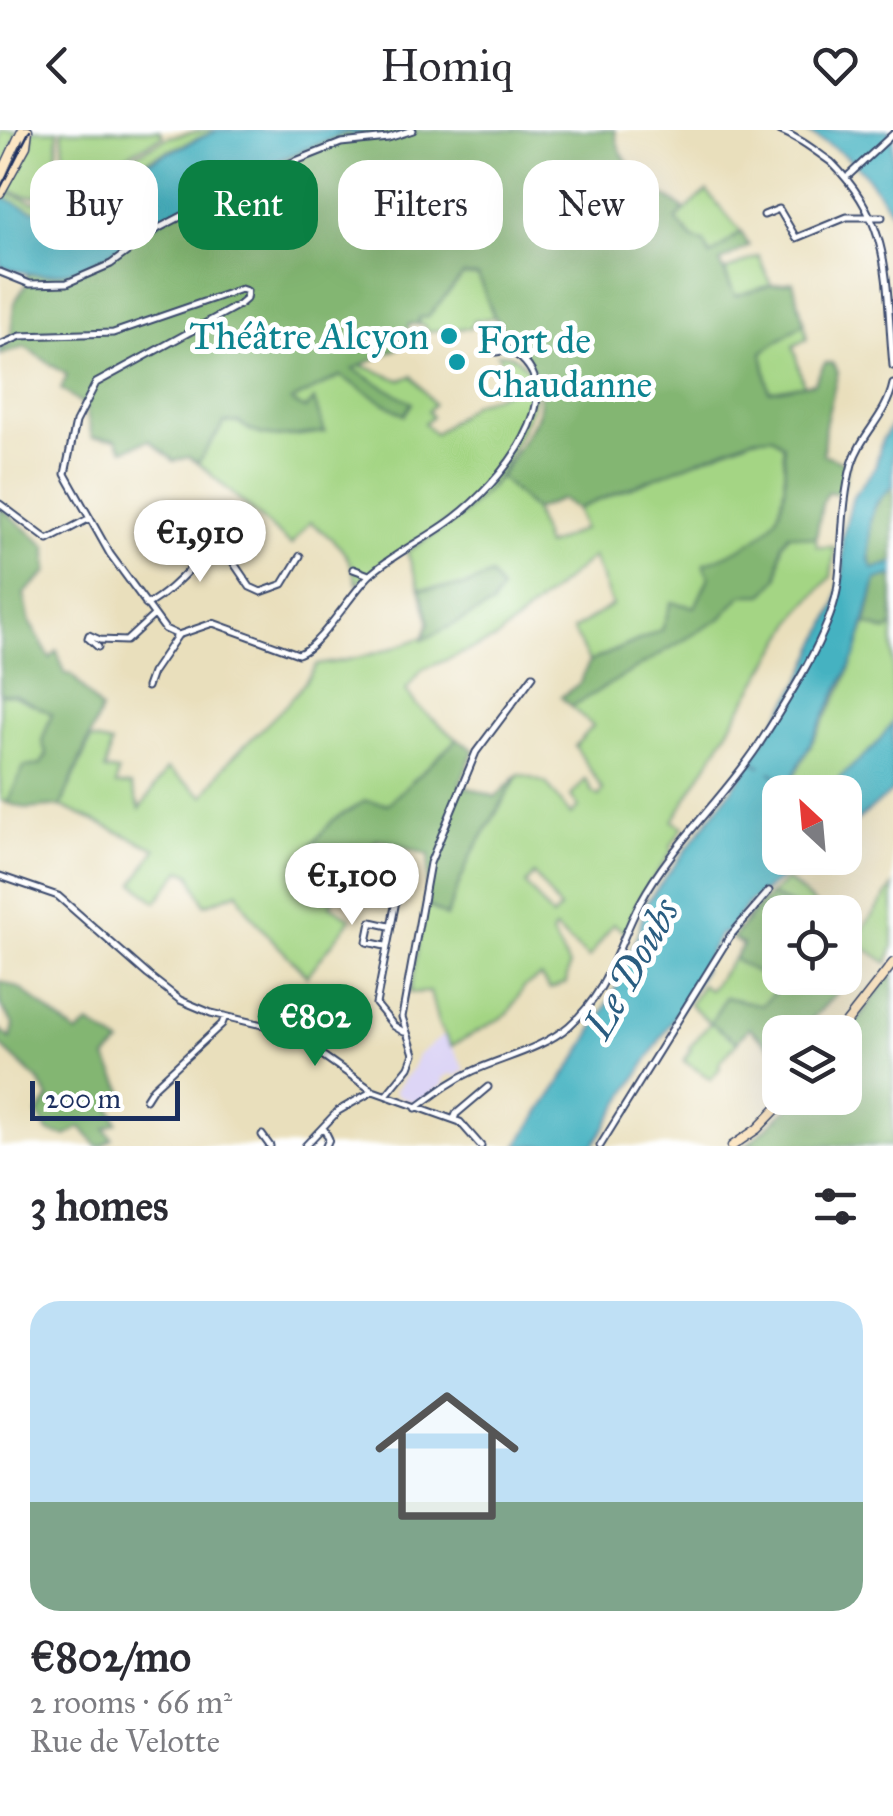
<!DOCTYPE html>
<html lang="en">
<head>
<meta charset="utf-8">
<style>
	body { margin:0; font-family:"IM FELL Great Primer",serif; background:#f7f7f7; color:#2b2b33; height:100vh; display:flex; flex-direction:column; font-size:38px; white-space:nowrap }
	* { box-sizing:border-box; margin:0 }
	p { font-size:32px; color:#7c7c81 }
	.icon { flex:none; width:55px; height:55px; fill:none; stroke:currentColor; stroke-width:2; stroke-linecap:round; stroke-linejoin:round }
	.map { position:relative; height:1016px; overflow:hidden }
	.sheet { display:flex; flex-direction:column; background:#fff; flex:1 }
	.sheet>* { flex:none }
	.guide { position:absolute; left:30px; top:30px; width:835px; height:90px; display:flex; gap:20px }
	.needle { width:65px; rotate:334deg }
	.fabs { position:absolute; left:762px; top:645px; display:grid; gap:20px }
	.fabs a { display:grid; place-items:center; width:100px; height:100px; border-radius:20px; background:#fff; box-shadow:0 10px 40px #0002; font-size:50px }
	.scale { position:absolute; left:30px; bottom:25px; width:150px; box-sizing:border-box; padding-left:10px; border:5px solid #1b2f5e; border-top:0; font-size:28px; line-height:35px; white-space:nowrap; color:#1b2f5e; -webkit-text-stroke:8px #fff; paint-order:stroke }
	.price { position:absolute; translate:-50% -85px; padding:0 22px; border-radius:35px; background:#fff; color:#222; font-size:32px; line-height:65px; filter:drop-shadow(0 2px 5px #0008) }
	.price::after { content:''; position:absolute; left:50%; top:60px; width:30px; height:22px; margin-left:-15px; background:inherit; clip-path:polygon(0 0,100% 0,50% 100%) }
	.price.selected { background:#0b8043; color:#fff }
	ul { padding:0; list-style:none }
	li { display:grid; align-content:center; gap:20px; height:530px; padding:0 30px }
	li span { display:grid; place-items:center; height:310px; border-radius:30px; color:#555 }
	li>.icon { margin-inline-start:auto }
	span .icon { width:180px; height:180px; fill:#fffc; stroke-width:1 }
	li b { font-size:42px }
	h2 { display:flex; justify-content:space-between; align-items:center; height:120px; padding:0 30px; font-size:42px }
	.pill { padding:0 35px; border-radius:30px; background:#fff; box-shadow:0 10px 40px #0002; font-size:35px; line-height:90px }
	.pill.selected { background:#0b8043; color:#fff }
	header { display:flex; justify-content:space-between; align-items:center; height:130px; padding:0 30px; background:#fff; font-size:45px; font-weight:600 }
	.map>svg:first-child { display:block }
	.built { fill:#ddd5f6 }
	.green { fill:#a4d584; stroke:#608271; stroke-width:2.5; fill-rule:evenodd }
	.forest { fill:#83b672; stroke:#4f7268; stroke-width:2.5 }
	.water { fill:#45b2c1; stroke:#307090; stroke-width:2.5 }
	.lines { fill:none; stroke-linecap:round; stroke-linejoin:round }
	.ferry { stroke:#2a5d81; stroke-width:2.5; stroke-dasharray:12 10; stroke-linecap:butt }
	.street-casing { stroke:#3a496c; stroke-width:9 }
	.secondary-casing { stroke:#3a496c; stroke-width:11 }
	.street { stroke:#fff; stroke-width:5 }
	.secondary { stroke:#fbe6c4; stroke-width:8 }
	.tram { stroke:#1b2f5e; stroke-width:2.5 }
	.culture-dot { fill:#0f9aa8; stroke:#fff; stroke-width:4 }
	.labels { text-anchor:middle; stroke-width:10; stroke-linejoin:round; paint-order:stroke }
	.culture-label { font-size:38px; fill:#0d838f; stroke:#fff; text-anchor:end }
	.water-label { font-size:40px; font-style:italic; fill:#2a5d81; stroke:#fff }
</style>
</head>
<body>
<header><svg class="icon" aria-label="back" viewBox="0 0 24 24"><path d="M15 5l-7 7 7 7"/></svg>Homiq<svg class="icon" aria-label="heart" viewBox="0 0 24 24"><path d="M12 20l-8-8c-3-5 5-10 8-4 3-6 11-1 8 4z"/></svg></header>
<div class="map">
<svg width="893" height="1016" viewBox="0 0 893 1016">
	<rect width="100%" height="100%" fill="#fff"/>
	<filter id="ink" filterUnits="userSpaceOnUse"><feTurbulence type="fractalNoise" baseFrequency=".01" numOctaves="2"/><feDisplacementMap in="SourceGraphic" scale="20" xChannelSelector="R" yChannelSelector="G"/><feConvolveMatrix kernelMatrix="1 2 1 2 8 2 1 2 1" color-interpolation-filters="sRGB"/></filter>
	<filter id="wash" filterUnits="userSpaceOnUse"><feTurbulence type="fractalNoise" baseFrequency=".0048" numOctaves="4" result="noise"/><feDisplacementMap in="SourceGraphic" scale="40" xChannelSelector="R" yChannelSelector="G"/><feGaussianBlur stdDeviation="2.25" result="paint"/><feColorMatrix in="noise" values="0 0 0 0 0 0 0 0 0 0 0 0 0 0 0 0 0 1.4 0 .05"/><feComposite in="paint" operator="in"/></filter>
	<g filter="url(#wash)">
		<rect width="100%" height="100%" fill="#e9dfbc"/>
		<!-- built -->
		<path class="built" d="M445,904L465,940L455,947L452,943L443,948V955L418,972H412L396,964L395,960L412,939L418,925Z"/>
		<!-- green -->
		<path class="green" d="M0,0H18L10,22L24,30L32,11L31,0H58L57,23L37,66H25L0,57Z
			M62,0H159L163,6L98,40L92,31L95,41L58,61L51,57V45L59,57L66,50Z
			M206,0H218C191,12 141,30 119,45C71,79 63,100 3,67L6,62L33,72L62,64L169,7Z
			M707,61L741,102L710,126L675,89Z
			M759,126L771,155L735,167L725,141Z
			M468,143L478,146L494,187L473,191L471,198L427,201L424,195L418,194V188L428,186L463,145Z
			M804,193L807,209L793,216L804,256L769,262L762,222Z
			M497,224C514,222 526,234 532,248C539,265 533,278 525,292C516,309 509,331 497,347C461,395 401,414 357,454C351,423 335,410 310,392L291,415L198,333L223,293L240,292L279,307L314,271L306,279L290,272L341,246L404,285L412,273L352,240L360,235L400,250L412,246L434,274L428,281L432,287L424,293L435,304L473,274L516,258Z
			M771,305L783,315C791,393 773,407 705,434L709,447L695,478L662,500L589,532L573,500L612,475L593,427L496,509L422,540L406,560L416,575L457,609L388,675L365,671L326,755L338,762L330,775L351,789L307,846C285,821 249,791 238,762L205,775L190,744L181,740L156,772L134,753L156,719L61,676L91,609L111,614L105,640L118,642L116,655H131L140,679L167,639L204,666C213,653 221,639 232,628C261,598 295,572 316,535C383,527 432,505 492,475L465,456L420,459L407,422L458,389L500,347L534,380L546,416L583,399L577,379L753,308Z
			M789,404L816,408L817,417H835L831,447L800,481L673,691L683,697L671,716L672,721L638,771L626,802L613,794L589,828L555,799L552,804L569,836L566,853L550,859L540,847L524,857L508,884L451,916L438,893L430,862L410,863L425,773L446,786L470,727L519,644L546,653L571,685L579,677L571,666L586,649L592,662L599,666L603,660L575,616L593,596L571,577L721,488L742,465L778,448L782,414ZM534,744L560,779L552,787L526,754Z
			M866,494L886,501L893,495V592L875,616L824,662H785L844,554Z
			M8,563L52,583L42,611L47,625L40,636L24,637L7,673L0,670V564Z
			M787,750L824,782H780V848H845L836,864L799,902H780L778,924L749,897L719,934L720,938L711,949L684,931L691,919L689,918L710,893L690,874L702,854L710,860L743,816L732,808L752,781Z
			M893,756V816L888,833L855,812L846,802L851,795L862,800Z"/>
		<!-- forest -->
		<path class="forest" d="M370,0H615C617,36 656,61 684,79L676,90L692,109L704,112L710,126L741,102L749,116L720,132L735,166L771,155L793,152L804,193L762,222L769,261L814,253L825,233H832L838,242L825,296L823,324L848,334L842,364L828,362L822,374L816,408L789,404L782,414L778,448L763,465H742L721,488L571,577L561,567L580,553L589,532L662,500L671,472L695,477L709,447L704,434C772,407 791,393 783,315L772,306L753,308L577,379L562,369L534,380L500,347L538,285L541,258L529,232L494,187L478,146L463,145L428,187L419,188L418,194H409L405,208L407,214L353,239L412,273L404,285L340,246L291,271L305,279L314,270L325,302C298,305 261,314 239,292L224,293L198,333L188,327L174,331L149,310L123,320L116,309L92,307L85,276L61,259L67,245L25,217L0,225V218L10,214L14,173L26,155L27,144C98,145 140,98 200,67C247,42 298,22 348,2L352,5Z
			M893,355V433L873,439C862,409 868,376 893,355Z
			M0,377L47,417V442L24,464L30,493L50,528L57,521L65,544H71L101,580L61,676L28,679L7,673L24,637L40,635L47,625L42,611L52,584L15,565L0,564Z
			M491,445L501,460L492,475L423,510L429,491L420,459L465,456Z
			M893,446V495L886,501L866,494L876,449Z
			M457,609L474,620L460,655L496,667L519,644L470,727L446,787L425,773L429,725L377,709L351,748L346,765L327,756L318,761L296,733L333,690L365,671L388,674Z
			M769,765L808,782H780V792L773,787L765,791C758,812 757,822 776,836V844L767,849L734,829L743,815L732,808Z
			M893,840V1016H746L800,968H845V907Z
			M789,848H828L836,864L799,902H780L778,924L749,897L737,912L711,893L725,867L762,875Z
			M0,851L21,859L77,904L89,894L121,914L106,928L124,963L110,977L117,993L105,999L112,1008L102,1016H97L81,997L66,1006L48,1002L38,984L49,968L39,951L0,915V899L11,909L14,895L0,875Z"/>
		<!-- water -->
		<path class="water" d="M218,0H370L352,5L348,2C288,25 230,50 174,81C138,101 107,132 68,141C45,147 22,144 0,136V65C60,98 69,84 117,46C125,40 137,37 146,33C170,22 194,11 218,0Z
			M801,0H888L893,6V86C865,39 851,24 801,0Z
			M893,293V355L875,374L870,390L869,430L873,439L893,433V446L876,449L856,525L787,658L780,662V670L763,699H769L780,689V728H808L749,773L725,804L721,803L701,837L704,840L593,1016H517L580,923L615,860L636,810L647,772L745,641L801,550L836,474L843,441L842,408L853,366L875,338L882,310Z
			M893,592V661L845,700V662H824L875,616Z"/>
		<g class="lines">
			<!-- ferry -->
			<path class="ferry" d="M751,630L791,655"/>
		</g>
	</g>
	<g filter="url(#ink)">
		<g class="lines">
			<defs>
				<path id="street" d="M779,0C799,8 814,20 831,32C893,94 885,148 893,236
					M849,45L893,4
					M764,85L779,79L796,108L847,87H882
					M0,142L30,154L67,153L111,134L159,98L263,44L341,13L388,8L413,0
					M0,215L21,206L113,203L241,159L247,161L246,169L239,175L96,253L76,292L65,344L110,424L165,499L178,505L213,493L298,524C318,519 351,463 370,445C395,422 427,409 454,388C496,357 581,260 509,220L496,222
					M0,374L48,410L90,388
					M218,410L250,457L261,462L283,454L300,426
					M353,439L369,445
					M146,475C180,457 201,421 234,400
					M98,517L88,508L89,505L100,510L126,511L153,486
					M147,557L152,543L178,505
					M401,745L376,874L394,896L404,902
					M0,746L58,766L148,845L180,870L211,883L288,901L373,961L460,992L481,1016
					M385,816L367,812L371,792L389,796
					M387,964L409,937L414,924L402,887L430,733L476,622L533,546
					M146,969L153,958L222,894L225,886
					M416,978C435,964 451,951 473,941C504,927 542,919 569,896C610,860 616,818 640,773C671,715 722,670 758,616C784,575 828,508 837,461C844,419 840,377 852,334C861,304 886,287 893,254
					M454,989L456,984L488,957
					M324,999L329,1009L326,1016
					M262,1005L270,1016
					M305,1016L338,981L373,961
					M600,1016L730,806L769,761"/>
				<path id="secondary" d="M0,47L22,0
					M0,63L26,16L28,0
					M839,902L893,833
					M732,1016L757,999L787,968"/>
			</defs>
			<!-- street casing -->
			<use href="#street" class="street-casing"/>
			<!-- secondary casing -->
			<use href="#secondary" class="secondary-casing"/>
			<!-- street -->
			<use href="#street" class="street"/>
			<!-- secondary -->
			<use href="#secondary" class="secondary"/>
			<!-- tram -->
			<path class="tram" d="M0,59L30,0"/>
		</g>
	</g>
	<!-- markers -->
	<g class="culture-dot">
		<circle cx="449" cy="206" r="10"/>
		<circle cx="457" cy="232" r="10"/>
	</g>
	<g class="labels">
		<!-- culture labels -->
		<g class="culture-label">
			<text x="429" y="219">Théâtre Alcyon</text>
			<text x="477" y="223" text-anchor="start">Fort de<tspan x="477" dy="44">Chaudanne</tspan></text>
		</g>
		<!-- water labels -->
		<g class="water-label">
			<text transform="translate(631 838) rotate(-61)" y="14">Le Doubs</text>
		</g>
	</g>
</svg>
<div class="fabs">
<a><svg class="needle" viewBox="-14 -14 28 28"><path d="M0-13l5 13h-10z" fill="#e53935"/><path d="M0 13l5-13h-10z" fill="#7c7c81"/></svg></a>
<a><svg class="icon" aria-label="locate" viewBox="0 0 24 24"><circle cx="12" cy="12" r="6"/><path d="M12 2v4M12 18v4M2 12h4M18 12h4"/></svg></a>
<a><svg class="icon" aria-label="layers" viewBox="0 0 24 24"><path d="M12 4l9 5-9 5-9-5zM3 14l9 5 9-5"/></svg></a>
</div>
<div class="scale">200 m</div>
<b class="price" style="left:200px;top:455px">€1,910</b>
<b class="price" style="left:352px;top:798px">€1,100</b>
<b class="price selected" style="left:315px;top:939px">€802</b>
<div class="guide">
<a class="pill">Buy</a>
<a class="pill selected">Rent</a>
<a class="pill">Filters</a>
<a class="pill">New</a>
</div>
</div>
<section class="sheet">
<h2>3 homes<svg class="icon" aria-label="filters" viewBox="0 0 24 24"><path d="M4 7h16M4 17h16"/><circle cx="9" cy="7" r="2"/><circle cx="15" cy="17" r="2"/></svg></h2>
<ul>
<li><span style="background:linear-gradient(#bfe0f5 65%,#7fa58c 0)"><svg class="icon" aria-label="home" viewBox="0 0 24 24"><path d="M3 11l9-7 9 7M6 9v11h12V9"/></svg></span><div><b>€802/mo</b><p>2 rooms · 66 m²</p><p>Rue de Velotte</p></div></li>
</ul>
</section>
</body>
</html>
